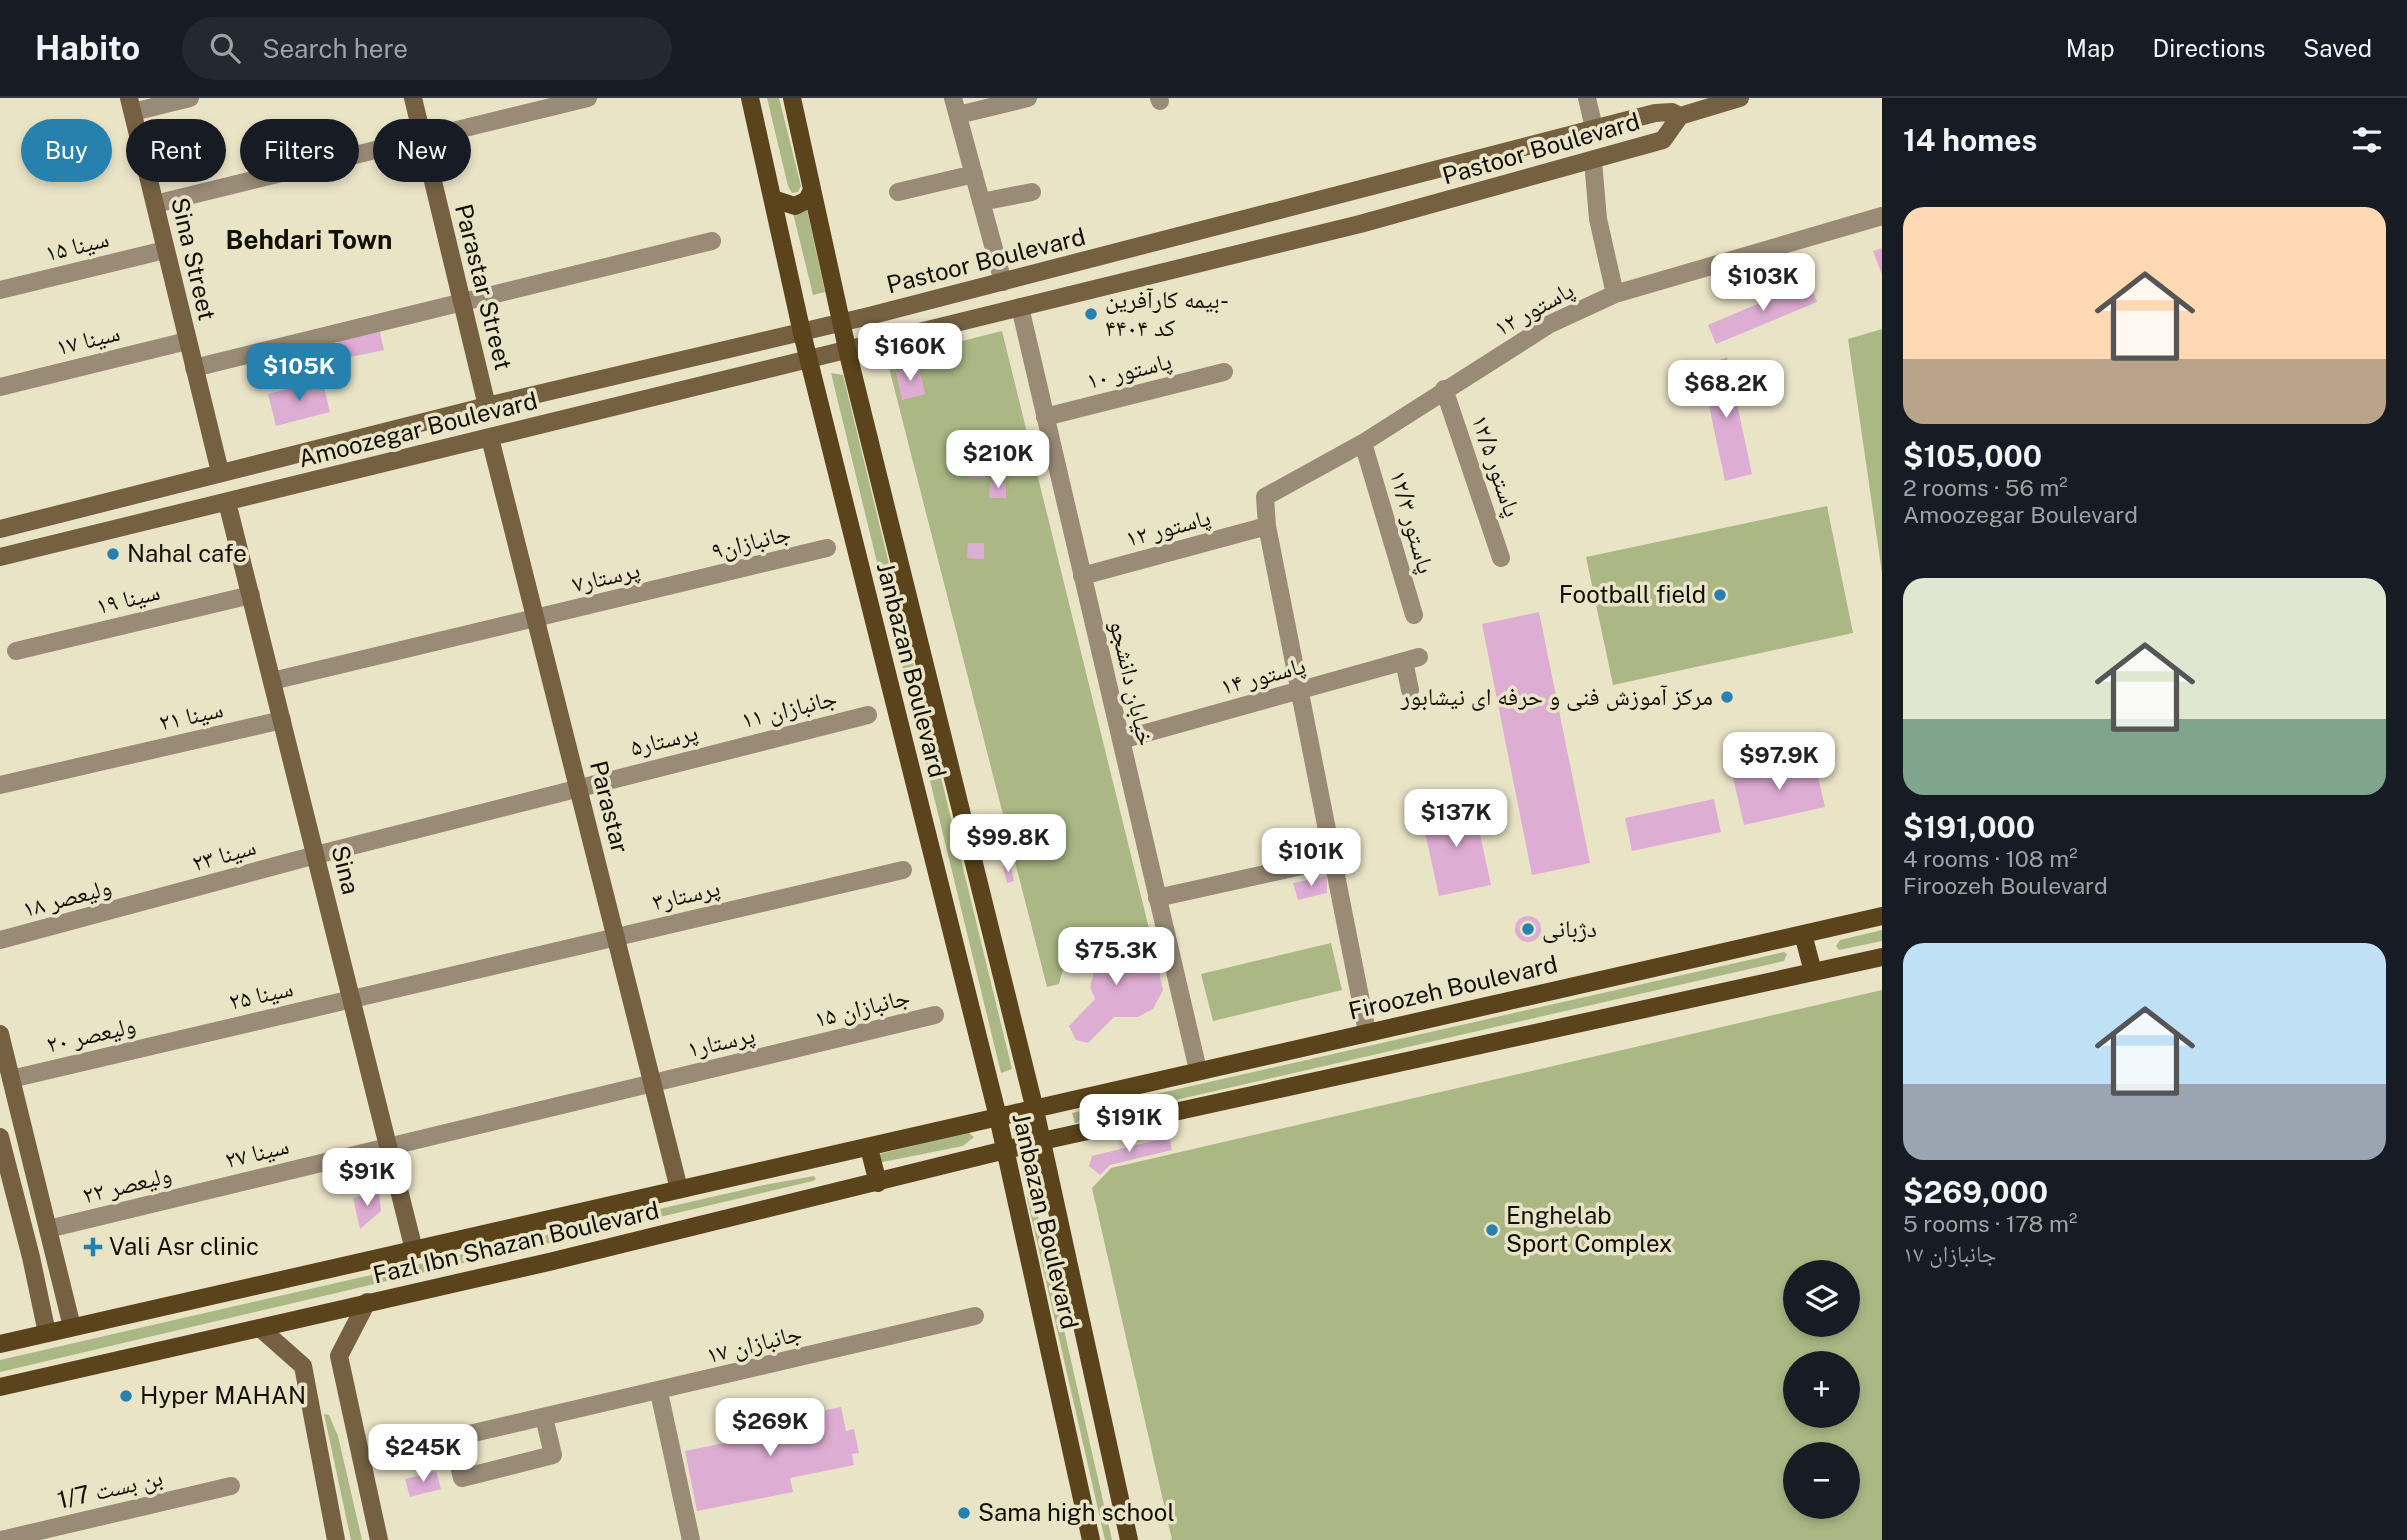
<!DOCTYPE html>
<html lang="en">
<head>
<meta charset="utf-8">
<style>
	body { margin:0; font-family:"Public Sans","Noto Naskh Arabic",sans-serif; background:#242831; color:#f1f3f6; height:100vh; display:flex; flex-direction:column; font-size:26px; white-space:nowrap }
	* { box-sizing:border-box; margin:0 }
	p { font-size:23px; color:#9ea1a6 }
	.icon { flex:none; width:38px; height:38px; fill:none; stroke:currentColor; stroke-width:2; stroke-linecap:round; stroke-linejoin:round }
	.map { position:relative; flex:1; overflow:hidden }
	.sheet { display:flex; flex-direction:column; background:#171b24; width:525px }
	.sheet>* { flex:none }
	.banner { position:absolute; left:21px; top:21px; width:665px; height:63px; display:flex; gap:14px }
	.buttons { position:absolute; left:1783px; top:1162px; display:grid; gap:14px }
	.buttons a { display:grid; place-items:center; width:77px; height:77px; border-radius:50%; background:#171b24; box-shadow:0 4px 10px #0003; font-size:35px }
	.price { position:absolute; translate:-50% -60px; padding:0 16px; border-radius:14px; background:#fff; color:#222; font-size:23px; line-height:46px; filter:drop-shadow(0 2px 4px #0008) }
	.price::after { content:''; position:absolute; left:50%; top:42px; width:21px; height:16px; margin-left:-10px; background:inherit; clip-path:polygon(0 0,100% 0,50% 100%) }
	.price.active { background:#2681ae; color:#fff }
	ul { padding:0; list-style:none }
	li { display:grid; align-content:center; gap:14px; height:371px; padding:0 21px }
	li span { display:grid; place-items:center; height:217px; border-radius:21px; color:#555 }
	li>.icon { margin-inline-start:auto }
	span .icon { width:126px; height:126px; fill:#fffc; stroke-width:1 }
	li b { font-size:30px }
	h2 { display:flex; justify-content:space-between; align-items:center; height:84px; padding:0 21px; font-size:30px }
	.tag { padding:0 24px; border-radius:32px; background:#171b24; box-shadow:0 4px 10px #0003; font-size:24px; line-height:63px }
	.tag.active { background:#2681ae; color:#fff }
	header { display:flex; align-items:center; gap:42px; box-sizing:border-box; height:98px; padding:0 35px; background:#171b24; border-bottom:2px solid #363941 }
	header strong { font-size:33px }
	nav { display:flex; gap:38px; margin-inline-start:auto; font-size:24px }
	.search { width:490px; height:63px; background:#242831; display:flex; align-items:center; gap:18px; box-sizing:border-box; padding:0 24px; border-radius:38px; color:#9ea1a6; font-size:26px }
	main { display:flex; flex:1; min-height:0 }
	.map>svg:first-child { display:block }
	.green { fill:#abb885; fill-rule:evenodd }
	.building { fill:#deadd4 }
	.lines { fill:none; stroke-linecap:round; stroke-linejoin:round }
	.street { stroke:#998b76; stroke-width:18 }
	.secondary { stroke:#756142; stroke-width:18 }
	.primary { stroke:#5b431b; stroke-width:18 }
	.poi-dot { fill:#2681ae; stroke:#eae4c7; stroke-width:2.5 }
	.labels { text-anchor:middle; stroke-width:7; stroke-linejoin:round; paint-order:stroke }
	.street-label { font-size:24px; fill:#110f06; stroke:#eae4c7 }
	.poi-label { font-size:24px; fill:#110f06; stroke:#eae4c7; text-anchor:start }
	.neighbourhood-label { font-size:26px; font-weight:bold; fill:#110f06; stroke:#eae4c7 }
</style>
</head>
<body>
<header>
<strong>Habito</strong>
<div class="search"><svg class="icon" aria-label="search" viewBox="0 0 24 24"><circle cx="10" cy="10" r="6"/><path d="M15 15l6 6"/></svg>Search here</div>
<nav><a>Map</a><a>Directions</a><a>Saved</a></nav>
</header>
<main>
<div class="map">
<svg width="1882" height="1442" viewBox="0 0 1882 1442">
	<rect width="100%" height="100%" fill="#eae4c7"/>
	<!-- green -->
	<path class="green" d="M767,0H779L801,88L798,94L792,95L788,88Z
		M807,112L825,194L813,197L793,115Z
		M1882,231V475L1848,241Z
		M1002,233L1155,855L1136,846L1110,849L1100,835L1069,849L1059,886L1047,889L887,262Z
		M831,275L843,277L1012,971L1001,975Z
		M1827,408L1853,535L1613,587L1586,459Z
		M1882,832V843L1839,852L1836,848L1840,842Z
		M1331,845L1342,892L1213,923L1201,876Z
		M1784,854L1787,856L1784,863L1075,1025L1072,1015Z
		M1882,892V1442H1172L1092,1090L1111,1070ZM1796,1174H1848V1227H1796ZM1796,1265H1848V1318H1796ZM1796,1356H1848V1409H1796Z
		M968,1034L974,1039L963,1048L878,1065L880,1056Z
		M814,1078L816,1081L813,1083L0,1274V1262L764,1087Z
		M1032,1092L1112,1442H1105L1027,1100Z
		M324,1316L329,1317L338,1338L362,1442H351Z"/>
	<!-- building -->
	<path class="building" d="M1882,150V177L1873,153Z
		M1809,184L1817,204L1716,246L1708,227Z
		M379,230L384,252L341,261L337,239Z
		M1727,259L1752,376L1725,383L1701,270Z
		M919,269L925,296L902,302L896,274Z
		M322,282L330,314L276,328L268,296Z
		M970,364H986L985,380H969Z
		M990,384L1006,385V400H989Z
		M968,445H984V461L967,460Z
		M1539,514L1590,765L1532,777L1482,526Z
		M1814,662L1825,709L1744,727L1733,680Z
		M1714,701L1721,734L1632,753L1625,720Z
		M1473,704L1491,787L1439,798L1421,716Z
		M1010,766L1014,783L1007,785L1003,768Z
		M1327,778V795L1298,802L1293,785Z
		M1515 831a13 13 0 1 1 26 0a13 13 0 1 1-26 0Z
		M1098,837L1110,855L1133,851L1147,856L1158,868L1163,892L1153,911L1138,919H1114L1088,945L1076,942L1069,928L1095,901L1090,889L1095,870L1071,850Z
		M1169,1039L1172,1052L1110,1067L1100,1077L1089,1068L1092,1058Z
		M379,1094L381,1113L360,1131L353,1100Z
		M841,1309L846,1333L854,1331L859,1355L852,1356L854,1367L790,1380L793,1394L697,1413L685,1353L734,1343L736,1330Z
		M436,1373L441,1391L410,1399L405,1381Z"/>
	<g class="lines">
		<!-- street -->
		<path class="street" d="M953,0L1003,184
			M1159,0L1160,3
			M1587,0L1594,30
			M133,14L190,0
			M958,17L1028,0
			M1593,63L1598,121L1615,196
			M898,94L974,76
			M981,104L1032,94
			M155,106L588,0
			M0,192L165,152
			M1020,209L1198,972
			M194,270L712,143
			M0,289L187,243
			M1444,291L1501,460
			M1045,319L1224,274
			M1363,345L1414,517
			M1082,478L1267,428
			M16,553L251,497
			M1404,563L1410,592
			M272,583L827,450
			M1121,642L1419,559
			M0,687L282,622
			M1157,800L1333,761
			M0,842L316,757L868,617
			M1367,934L1267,428L1265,399L1363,345L1550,226L1615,196L1882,118
			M11,981L903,772
			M48,1131L935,917
			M659,1294L691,1442
			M544,1319L553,1357L462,1380L452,1340L975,1218
			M1,1442L231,1388"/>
		<!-- secondary -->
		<path class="secondary" d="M129,0L220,374
			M413,0L487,308
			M1680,18L1740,0
			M490,340L679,1091
			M227,404L414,1152
			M0,431L487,308L869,218L1655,15L1672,14L1680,18
			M0,459L1360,126L1663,42L1680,18
			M0,936L72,1229
			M0,1039L31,1159L47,1235
			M367,1204L339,1258L379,1442
			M260,1230L303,1268L336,1442"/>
		<!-- primary -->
		<path class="primary" d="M750,0L802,235L998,1019L1091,1442
			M792,0L850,264L1035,1012L1129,1442
			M773,101L795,108L807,102L812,92
			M1803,836L1813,874
			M869,1050L878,1085
			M0,1246L1882,818
			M0,1289L549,1164L1042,1043L1882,859"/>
	</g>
	<!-- markers -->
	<g class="poi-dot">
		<circle cx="1091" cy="216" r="7"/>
		<circle cx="113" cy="456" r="7"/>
		<circle cx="1720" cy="497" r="7"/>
		<circle cx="1727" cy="599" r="7"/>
		<circle cx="1528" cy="831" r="7"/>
		<circle cx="1492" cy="1132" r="7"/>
		<path d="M89.5 1138.5h7v7h7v7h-7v7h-7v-7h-7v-7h7z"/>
		<circle cx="126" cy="1298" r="7"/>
		<circle cx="964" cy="1415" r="7"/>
	</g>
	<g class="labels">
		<!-- street labels -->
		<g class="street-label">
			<text transform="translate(1541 51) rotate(-16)" y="8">Pastoor Boulevard</text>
			<text transform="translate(77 148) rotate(-14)" y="8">سینا ۱۵</text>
			<text transform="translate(193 161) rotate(77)" y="8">Sina Street</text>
			<text transform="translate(986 163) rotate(-14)" y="8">Pastoor Boulevard</text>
			<text transform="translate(483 189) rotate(76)" y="8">Parastar Street</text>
			<text transform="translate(1534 211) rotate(-29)" y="8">۱۲ پاستور</text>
			<text transform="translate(88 242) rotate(-14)" y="8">سینا ۱۷</text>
			<text transform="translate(1129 273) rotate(-14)" y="8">پاستور ۱۰</text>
			<text transform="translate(418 332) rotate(-14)" y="8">Amoozegar Boulevard</text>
			<text transform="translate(1496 368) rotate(71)" y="8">پاستور ۱۲/۵</text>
			<text transform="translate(1412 424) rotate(74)" y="8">پاستور ۱۲/۳</text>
			<text transform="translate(1168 430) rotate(-15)" y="8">پاستور ۱۲</text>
			<text transform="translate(751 444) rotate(-14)" y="8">جانبازان۹</text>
			<text transform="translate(606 479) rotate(-13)" y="8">پرستار۷</text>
			<text transform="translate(128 501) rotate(-14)" y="8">سینا ۱۹</text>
			<text transform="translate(911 572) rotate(76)" y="8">Janbazan Boulevard</text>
			<text transform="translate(1263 578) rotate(-15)" y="8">پاستور ۱۴</text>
			<text transform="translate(1132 585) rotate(77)" y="8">خیابان دانشجو</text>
			<text transform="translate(789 611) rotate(-14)" y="8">جانبازان ۱۱</text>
			<text transform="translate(191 618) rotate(-13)" y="8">سینا ۲۱</text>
			<text transform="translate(664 642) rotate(-14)" y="8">پرستار۵</text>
			<text transform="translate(609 709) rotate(76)" y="8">Parastar</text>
			<text transform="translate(224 757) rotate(-16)" y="8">سینا ۲۳</text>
			<text transform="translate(345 772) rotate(76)" y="8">Sina</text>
			<text transform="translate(686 797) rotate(-13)" y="8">پرستار۳</text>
			<text transform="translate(67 800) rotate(-15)" y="8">ولیعصر ۱۸</text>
			<text transform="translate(1453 890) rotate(-13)" y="8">Firoozeh Boulevard</text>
			<text transform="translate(261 897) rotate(-13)" y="8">سینا ۲۵</text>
			<text transform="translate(862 910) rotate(-14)" y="8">جانبازان ۱۵</text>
			<text transform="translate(91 937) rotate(-13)" y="8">ولیعصر ۲۰</text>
			<text transform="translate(721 944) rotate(-13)" y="8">پرستار۱</text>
			<text transform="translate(257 1055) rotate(-14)" y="8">سینا ۲۷</text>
			<text transform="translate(127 1087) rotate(-14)" y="8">ولیعصر ۲۲</text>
			<text transform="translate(1045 1123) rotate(77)" y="8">Janbazan Boulevard</text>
			<text transform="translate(516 1145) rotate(-13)" y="8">Fazl Ibn Shazan Boulevard</text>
			<text transform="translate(754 1246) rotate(-14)" y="8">جانبازان ۱۷</text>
			<text transform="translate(110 1391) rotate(-13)" y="8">بن بست 1/7</text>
		</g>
		<!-- poi labels -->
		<g class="poi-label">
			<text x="1105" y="210">بیمه کارآفرین-<tspan x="1105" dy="28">کد ۴۴۰۴</tspan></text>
			<text x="127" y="464">Nahal cafe</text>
			<text x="1706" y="505" text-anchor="end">Football field</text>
			<text x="1713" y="607" text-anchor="end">مرکز آموزش فنی و حرفه ای نیشابور</text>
			<text x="1542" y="839">دژبانی</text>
			<text x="1506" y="1126">Enghelab<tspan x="1506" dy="28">Sport Complex</tspan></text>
			<text x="109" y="1157">Vali Asr clinic</text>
			<text x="140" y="1306">Hyper MAHAN</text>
			<text x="978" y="1423">Sama high school</text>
		</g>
		<!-- neighbourhood labels -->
		<g class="neighbourhood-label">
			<text x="309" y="151">Behdari Town</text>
		</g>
	</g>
</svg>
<div class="buttons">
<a><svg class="icon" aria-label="layers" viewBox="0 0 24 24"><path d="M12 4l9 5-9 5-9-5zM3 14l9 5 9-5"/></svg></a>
<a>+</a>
<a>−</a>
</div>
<b class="price" style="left:1763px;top:215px">$103K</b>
<b class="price" style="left:910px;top:285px">$160K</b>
<b class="price active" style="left:299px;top:305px">$105K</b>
<b class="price" style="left:1726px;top:322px">$68.2K</b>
<b class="price" style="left:998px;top:392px">$210K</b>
<b class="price" style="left:1779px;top:694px">$97.9K</b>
<b class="price" style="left:1456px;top:751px">$137K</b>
<b class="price" style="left:1008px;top:776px">$99.8K</b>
<b class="price" style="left:1311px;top:790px">$101K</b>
<b class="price" style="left:1116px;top:889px">$75.3K</b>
<b class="price" style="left:1129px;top:1056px">$191K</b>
<b class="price" style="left:367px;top:1110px">$91K</b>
<b class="price" style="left:770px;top:1360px">$269K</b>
<b class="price" style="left:423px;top:1386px">$245K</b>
<div class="banner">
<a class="tag active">Buy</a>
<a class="tag">Rent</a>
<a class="tag">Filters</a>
<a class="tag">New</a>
</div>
</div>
<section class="sheet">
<h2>14 homes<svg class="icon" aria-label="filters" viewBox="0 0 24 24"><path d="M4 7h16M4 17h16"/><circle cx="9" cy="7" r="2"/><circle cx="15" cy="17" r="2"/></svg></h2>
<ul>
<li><span style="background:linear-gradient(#ffd9b3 70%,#b9a48a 0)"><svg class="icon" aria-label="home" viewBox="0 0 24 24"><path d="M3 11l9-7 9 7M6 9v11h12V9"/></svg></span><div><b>$105,000</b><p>2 rooms · 56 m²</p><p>Amoozegar Boulevard</p></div></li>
<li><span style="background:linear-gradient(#dfe7d0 65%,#7fa58c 0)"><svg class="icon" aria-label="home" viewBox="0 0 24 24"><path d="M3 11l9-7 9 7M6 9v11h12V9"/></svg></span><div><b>$191,000</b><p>4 rooms · 108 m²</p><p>Firoozeh Boulevard</p></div></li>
<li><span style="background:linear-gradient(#bfe0f5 65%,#9aa5b1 0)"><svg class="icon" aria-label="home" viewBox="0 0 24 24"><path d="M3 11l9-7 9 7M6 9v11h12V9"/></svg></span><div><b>$269,000</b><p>5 rooms · 178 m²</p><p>جانبازان ۱۷</p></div></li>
</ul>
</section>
</main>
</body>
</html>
